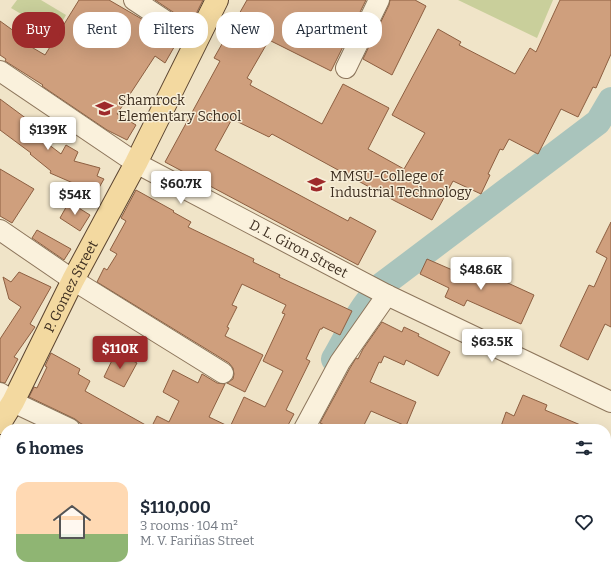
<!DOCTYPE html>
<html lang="en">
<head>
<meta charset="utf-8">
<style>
	body { margin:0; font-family:Bitter,serif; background:#f2f2f3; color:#1f2937; height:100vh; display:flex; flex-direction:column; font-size:15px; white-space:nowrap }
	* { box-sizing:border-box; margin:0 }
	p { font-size:13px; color:#747a83 }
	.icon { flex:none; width:22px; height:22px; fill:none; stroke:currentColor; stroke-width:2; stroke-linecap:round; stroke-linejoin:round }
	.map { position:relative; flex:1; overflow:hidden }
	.side { position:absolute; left:0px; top:424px; width:611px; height:156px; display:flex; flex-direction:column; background:#fff; border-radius:16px 16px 0 0; box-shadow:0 4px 16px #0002 }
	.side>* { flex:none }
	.hud { position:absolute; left:12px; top:12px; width:400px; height:36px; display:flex; gap:8px }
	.price { position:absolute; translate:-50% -34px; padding:0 9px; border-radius:4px; background:#fff; color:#222; font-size:13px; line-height:26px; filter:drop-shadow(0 1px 2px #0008) }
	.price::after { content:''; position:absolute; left:50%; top:24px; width:12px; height:9px; margin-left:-6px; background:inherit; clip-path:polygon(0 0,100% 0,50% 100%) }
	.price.selected { background:#9e2a2b; color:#fff }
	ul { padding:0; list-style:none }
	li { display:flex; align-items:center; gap:12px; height:100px; padding:0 16px }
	li span { display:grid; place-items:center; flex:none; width:112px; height:80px; border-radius:12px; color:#555 }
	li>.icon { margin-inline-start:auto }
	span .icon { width:48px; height:48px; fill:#fffc; stroke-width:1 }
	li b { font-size:17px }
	h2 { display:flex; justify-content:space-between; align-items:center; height:48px; padding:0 16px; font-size:17px }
	.pill { padding:0 14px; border-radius:16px; background:#fff; box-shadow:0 4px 16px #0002; font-size:14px; line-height:36px }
	.pill.selected { background:#9e2a2b; color:#fff }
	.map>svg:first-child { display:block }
	.green { fill:#c9cf9b }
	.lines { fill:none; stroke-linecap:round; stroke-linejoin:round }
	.river { stroke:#a9c4bc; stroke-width:26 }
	.building { fill:#cf9f7d; stroke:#8d5f41 }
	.minor-casing { stroke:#8d765c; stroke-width:22 }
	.major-casing { stroke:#5b4430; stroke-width:24 }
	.minor { stroke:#faf1dc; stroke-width:20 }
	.major { stroke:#f3d9a0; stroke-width:22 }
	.labels { text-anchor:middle; stroke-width:3; stroke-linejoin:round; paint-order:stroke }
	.poi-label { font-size:14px; fill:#3d2e20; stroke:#f7eed8; text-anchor:start }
	.street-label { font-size:14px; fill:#3d2e20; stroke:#f7eed8 }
</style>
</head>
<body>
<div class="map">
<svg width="611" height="580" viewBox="0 0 611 580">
	<rect width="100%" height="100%" fill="#f0e4c8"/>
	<!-- green -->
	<path class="green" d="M17,0H41L66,15L55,34L11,8Z
		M458,0H553L537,38Z"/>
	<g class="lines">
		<!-- river -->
		<path class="river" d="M382,285L598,122L611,100
			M334,359C346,339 355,317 369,300"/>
	</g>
	<!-- building -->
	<path class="building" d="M79,0H109L140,18L177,42L165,63L155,56L117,114L136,125L127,140L107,130L42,86L43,85L5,61L6,59L0,55V21L18,34L16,38L45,55Z
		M155,0H203L191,24Z
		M247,0H366L331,71L269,40L247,78L252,81L250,85L322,124L343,84L389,108L368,149L404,169L425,133L392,115L438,29L461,42L459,45L515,74L530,48L536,52L560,0H611V54L596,88L593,87L578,117L561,109L538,154L509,139L503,150L500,149L488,174L490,175L481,194L453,181L432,220L395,201L272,134L269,137L232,119L215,150L348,221L350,217L376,231L358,265L165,162L220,61L214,58Z
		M390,0H415L426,6L392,75L363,59L389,5Z
		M0,99L39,128L35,134L61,154L66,145L78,152L74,161L100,168L97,176L104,179L96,193L50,173L51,171L30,154L31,153L0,130Z
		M0,169L34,189L12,223L0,216Z
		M136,190L174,211L173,212L191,222L188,227L254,259L253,262L280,275L279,277L352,311L340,335L323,327L322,329H320L306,359L310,361L286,410L294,414L286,429H91L80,423L75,419L29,397L34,387L37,388L47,367L45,366L51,353L80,369L78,374L90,381L85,391L151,428L157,416L169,422L179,401L163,392L173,370L198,383L202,374L217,383L225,384L209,417L230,427L244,397L265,407L283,371L263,361L285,314L282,313L286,305L242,284L232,305L237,307L227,327L229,328L225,336L263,355L245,392L227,383L233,379L234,374L233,368L229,363L97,282L104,268L107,270L117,254L110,250L126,221L121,218Z
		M69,202L90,215L80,231L60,218Z
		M611,222V327L605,324L588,360L560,346L589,285L594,287L607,258L596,252Z
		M37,230L71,249L64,260L32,238Z
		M427,259L457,272L458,269L482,281L486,273L534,295L521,324L467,300L464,306L445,297L449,288L420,274Z
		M19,272L51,287L30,324L35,327L14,357L18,359L5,383L0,382V339L21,307L9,299L3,277L11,282Z
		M382,322L402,332L404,327L419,334L418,336L450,352L438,376L406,360L404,365L384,356L381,363L379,362L370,382L416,402L406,426L371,411L362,429H333L320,423L350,368L356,358L358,359L363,349Z
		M116,352L137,363L124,387L104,377Z
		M523,395L547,405L545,410L590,429H500L506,412L514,416Z"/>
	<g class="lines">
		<defs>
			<g id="minor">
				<path d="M134,0L196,41"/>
				<path d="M346,68L379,0"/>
				<path id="s1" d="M0,71L136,163L387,295L611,402"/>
				<path d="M0,230L73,280L223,373"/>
				<path d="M0,393L13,402L70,429"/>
				<path d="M304,429L340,362L387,295"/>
				<path d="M606,499L611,501"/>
				<path d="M181,580L183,575"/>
			</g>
			<g id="major">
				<path id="s2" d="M0,423L13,402L73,280L136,163L217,0"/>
			</g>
		</defs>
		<!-- minor casing -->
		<use href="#minor" class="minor-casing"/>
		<!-- major casing -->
		<use href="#major" class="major-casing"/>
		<!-- minor -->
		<use href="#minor" class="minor"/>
		<!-- major -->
		<use href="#major" class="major"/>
	</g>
	<!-- icons -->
	<defs>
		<symbol id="school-bare" viewBox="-9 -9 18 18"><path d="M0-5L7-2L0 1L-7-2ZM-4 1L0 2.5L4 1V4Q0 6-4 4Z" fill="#9e2a2b" stroke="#f7eed8" stroke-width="2.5" paint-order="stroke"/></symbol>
	</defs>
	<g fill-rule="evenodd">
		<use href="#school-bare" x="92" y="96" width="25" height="25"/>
		<use href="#school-bare" x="304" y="172" width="25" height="25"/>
	</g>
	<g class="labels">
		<!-- poi labels -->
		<g class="poi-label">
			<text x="118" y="105">Shamrock<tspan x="118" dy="16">Elementary School</tspan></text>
			<text x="330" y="181">MMSU-College of<tspan x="330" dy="16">Industrial Technology</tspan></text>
		</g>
		<!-- street labels -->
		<g class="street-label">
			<text dy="5" stroke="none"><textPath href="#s1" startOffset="348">D. L. Giron Street</textPath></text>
			<text dy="5" stroke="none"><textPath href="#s2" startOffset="154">P. Gomez Street</textPath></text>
		</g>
	</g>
</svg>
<b class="price" style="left:48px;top:151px">$139K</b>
<b class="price" style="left:181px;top:205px">$60.7K</b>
<b class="price" style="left:75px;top:216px">$54K</b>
<b class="price" style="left:481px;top:291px">$48.6K</b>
<b class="price" style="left:492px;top:363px">$63.5K</b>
<b class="price selected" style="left:120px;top:370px">$110K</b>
<div class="hud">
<a class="pill selected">Buy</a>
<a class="pill">Rent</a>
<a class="pill">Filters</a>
<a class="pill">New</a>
<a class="pill">Apartment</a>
</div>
<section class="side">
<h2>6 homes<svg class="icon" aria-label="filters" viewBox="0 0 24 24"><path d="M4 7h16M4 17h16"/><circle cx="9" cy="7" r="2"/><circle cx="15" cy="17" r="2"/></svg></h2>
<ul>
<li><span style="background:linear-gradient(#ffd9b3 65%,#8fb573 0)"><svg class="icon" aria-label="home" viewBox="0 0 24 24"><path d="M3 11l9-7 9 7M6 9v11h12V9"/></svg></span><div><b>$110,000</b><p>3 rooms · 104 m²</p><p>M. V. Fariñas Street</p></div><svg class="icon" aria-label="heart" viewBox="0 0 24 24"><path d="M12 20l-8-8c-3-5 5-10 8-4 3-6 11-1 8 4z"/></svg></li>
</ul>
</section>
</div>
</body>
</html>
